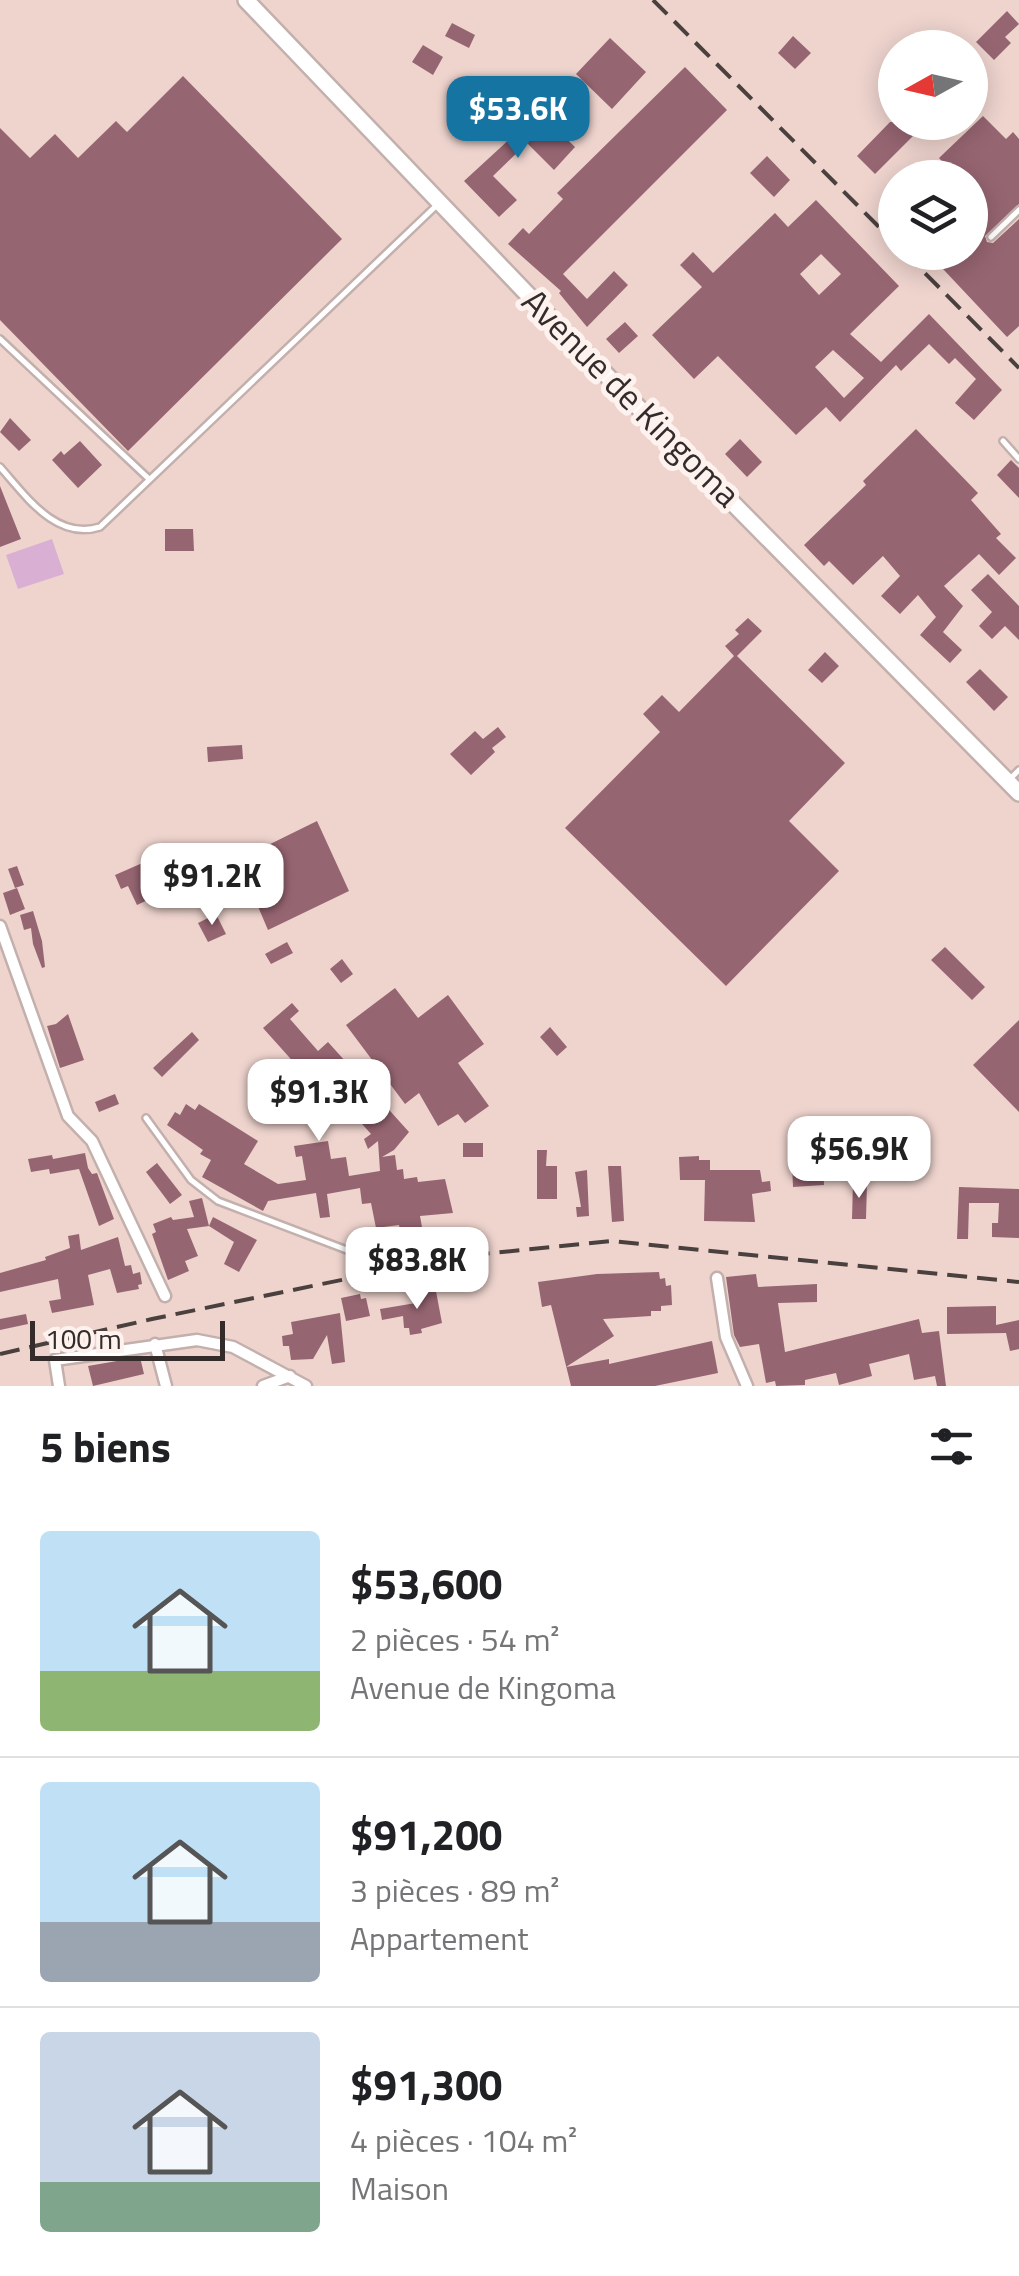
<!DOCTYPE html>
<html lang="fr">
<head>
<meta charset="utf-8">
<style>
	body { margin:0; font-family:"Titillium Web",sans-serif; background:#f2f2f2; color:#202124; height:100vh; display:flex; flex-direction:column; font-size:38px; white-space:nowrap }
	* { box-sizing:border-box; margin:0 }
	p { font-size:32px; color:#757577 }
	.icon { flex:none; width:55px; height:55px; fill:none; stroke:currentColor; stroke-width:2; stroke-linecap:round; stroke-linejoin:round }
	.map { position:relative; height:1386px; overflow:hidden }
	.details { display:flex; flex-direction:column; background:#fff; flex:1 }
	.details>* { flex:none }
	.needle { width:65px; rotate:262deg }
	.fabs { position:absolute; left:878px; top:30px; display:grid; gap:20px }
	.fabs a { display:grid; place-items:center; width:110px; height:110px; border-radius:50%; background:#fff; box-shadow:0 5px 25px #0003; font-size:50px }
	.scale { position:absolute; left:30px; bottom:25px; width:195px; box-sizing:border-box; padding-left:10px; border:5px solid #342c2b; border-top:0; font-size:28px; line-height:35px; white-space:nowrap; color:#342c2b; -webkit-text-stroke:8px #fef2ef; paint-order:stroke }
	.price { position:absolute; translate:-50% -85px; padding:0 22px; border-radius:20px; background:#fff; color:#222; font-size:32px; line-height:65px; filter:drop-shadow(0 2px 5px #0008) }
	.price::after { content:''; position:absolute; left:50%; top:60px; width:30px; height:22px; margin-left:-15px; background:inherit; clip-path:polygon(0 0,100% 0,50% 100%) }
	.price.active { background:#1674a2; color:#fff }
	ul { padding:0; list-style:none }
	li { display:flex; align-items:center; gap:30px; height:250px; padding:0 40px }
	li+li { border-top:2px solid #e0e0e0 }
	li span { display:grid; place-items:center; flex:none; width:280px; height:200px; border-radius:10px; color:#555 }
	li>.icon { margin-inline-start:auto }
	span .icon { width:120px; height:120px; fill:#fffc; stroke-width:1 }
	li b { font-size:42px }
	h2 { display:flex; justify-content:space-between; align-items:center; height:120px; padding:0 40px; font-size:42px }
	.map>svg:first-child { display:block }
	.built { fill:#efd4ce; fill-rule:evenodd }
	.water { fill:#d9b0d4 }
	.building { fill:#966572; fill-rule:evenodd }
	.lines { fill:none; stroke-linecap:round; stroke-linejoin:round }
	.lane-casing { stroke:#c3b0ac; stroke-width:10 }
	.street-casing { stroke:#c3b0ac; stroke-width:15 }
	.secondary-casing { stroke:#c3b0ac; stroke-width:20 }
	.lane { stroke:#fff; stroke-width:5 }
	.street { stroke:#fff; stroke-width:10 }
	.secondary { stroke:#fff; stroke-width:15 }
	.rail { stroke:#4a413f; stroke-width:4; stroke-dasharray:20 10; stroke-linecap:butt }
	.labels { text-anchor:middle; stroke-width:10; stroke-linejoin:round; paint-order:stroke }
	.street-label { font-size:35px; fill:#342c2b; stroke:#fef2ef }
</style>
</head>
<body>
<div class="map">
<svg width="1019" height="1386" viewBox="0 0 1019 1386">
	<rect width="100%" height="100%" fill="#f6e3de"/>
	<!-- built -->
	<path class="built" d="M0,0H1019V1386H0ZM895,48H970V122H895ZM895,178H970V252H895Z"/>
	<!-- water -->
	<path class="water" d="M52,539L64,574L18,589L6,555Z"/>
	<!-- building -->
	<path class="building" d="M1007,11L1019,24L1005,37L1011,43L994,60L976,42Z
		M452,23L475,35L469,48L445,36Z
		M793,36L811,53L795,69L778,53Z
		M610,38L646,72L612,109L576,74Z
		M423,45L443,57L433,75L412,62Z
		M685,67L727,110L563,274L587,299L614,271L628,285L587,327L559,293L561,291L508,244L523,228L529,234L563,199L557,193Z
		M183,76L342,239L128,451L0,320V128L30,158L55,134L78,158L116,121L127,132Z
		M539,112L575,147L554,170L527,143L493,176L517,200L499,217L464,181Z
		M983,116L1006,139L1013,132L1019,139V204L985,236L987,242L993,243L1019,219V326L1007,337L927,252H970V178H957L939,158Z
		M890,122H910L918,131L875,174L857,156Z
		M767,156L790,180L774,197L750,173Z
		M816,200L899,286L850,334L881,362L929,314L1002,390L974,420L955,403L976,379L955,358L949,364L929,344L901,371L896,365L840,422L826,407L796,435L718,356L694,379L652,335L702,287L680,265L693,252L713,273L775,213L788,227ZM821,254L841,274L819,295L800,274ZM833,350L864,378L844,398L815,367Z
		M625,322L638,336L619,353L606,339Z
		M10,418L31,440L19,451L0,432Z
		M916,429L978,493L971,500L1001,534L996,538L1016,558L999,575L979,554L944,586L963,606L943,632L962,650L950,663L920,635L936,617L918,595L900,614L881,596L900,576L883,556L853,585L829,561L824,566L804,545L866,485L863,481Z
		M740,439L762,462L747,477L725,454Z
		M80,441L102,465L78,488L52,460L61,451L64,455Z
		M1011,460L1019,468V498L997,475Z
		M0,486L21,539L0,547Z
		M165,529H193L194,551H165Z
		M988,574L1019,606V640L1005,626L992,639L979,626L992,612L971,590Z
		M748,618L762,631L737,656L845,763L789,821L839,871L726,986L565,828L660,732L643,714L662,695L679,712L734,656L725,646L739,634L735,630Z
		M825,652L839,666L822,683L808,670Z
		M980,669L1008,697L994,711L966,682Z
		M498,727L506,737L492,748L495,752L471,775L450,754L475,731L483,739Z
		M242,745L243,759L208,762L207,747Z
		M317,821L349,891L268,930L238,860Z
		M195,846L204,865L190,872L181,853Z
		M147,861L153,874L147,877L151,884L146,887L152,898L137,905L128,886L121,889L115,875Z
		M17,866L24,885L15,888L8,869Z
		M17,888L25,909L10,915L3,893Z
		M33,911L42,941L45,967L42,968L33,944L31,928L24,930L20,915Z
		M216,914L226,934L208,942L198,923Z
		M287,942L293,953L271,964L265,954Z
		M945,947L985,987L972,1000L931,960Z
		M342,959L353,974L341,983L330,969Z
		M395,988L418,1018L448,995L484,1044L458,1063L489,1106L465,1123L458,1114L438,1126L419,1093L405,1104L346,1025Z
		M292,1003L299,1011L290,1019L318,1051L328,1042L409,1132L394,1150L382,1157L395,1155L397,1170L403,1169L404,1179L417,1177L418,1182L445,1179L453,1213L420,1216L422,1227L400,1230L399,1225L376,1228L371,1203L362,1204L360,1188L327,1194L330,1217L320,1218L316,1193L268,1201L263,1211L202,1177L211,1160L200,1154L203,1150L167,1125L175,1112L180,1115L186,1104L195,1110L199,1104L258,1141L244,1164L278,1184L306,1180L302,1156L296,1157L294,1146L328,1141L331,1159L346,1157L349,1176L380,1171L378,1141L368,1149L364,1139L371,1134L355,1116L348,1122L340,1112L341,1115L263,1028Z
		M68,1014L84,1060L60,1068L47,1026L56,1024Z
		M1019,1020V1112L973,1065Z
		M550,1027L567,1047L557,1056L540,1037Z
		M192,1032L199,1040L162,1077L153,1068Z
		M115,1094L119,1104L99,1112L95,1102Z
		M463,1143H483V1157H463Z
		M537,1150H547L546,1166H557V1199H537Z
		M85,1153L88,1168L92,1174L97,1173L114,1219L99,1226L79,1169L50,1174L49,1169L31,1172L28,1159L52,1155L53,1159Z
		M699,1156V1160H710V1170H760L762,1182L770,1181L771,1191L752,1194L755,1222L704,1221L705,1180H680L679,1157Z
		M823,1161L824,1185L793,1187L792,1163Z
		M157,1163L182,1195L170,1204L146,1172Z
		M608,1166H621L624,1221L612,1222Z
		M587,1170L589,1216L577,1217L576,1207H581L575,1172Z
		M853,1182L867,1183L866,1219H852Z
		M959,1187L1019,1189V1238L992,1237V1223H998L999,1203H969L968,1239H957Z
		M202,1198L209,1226L213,1217L257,1240L239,1272L224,1264L234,1242L209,1226L187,1229L198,1256L185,1261L189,1271L168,1280L152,1234L156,1232L153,1224L171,1217L173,1220L194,1217L189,1201Z
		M79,1234L81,1250L118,1237L125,1266L131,1265L133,1274L140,1272L142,1284L138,1285L139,1289L117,1293L110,1269L88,1275L94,1305L52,1313L49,1301L61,1299L58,1279L0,1292V1273L46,1260L45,1257L70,1248L68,1236Z
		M659,1272L660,1279L665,1278L666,1286L671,1285L672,1305L661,1306V1311H651V1316L603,1319L614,1336L566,1367L609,1359V1364L712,1341L718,1373L655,1386H571L551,1305L542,1307L538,1282L597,1274Z
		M756,1274L758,1287L817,1284V1302L778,1303L785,1352L919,1319L922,1333L939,1331L946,1386H937L935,1376L914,1380L909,1354L869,1364L872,1376L839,1385L836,1373L805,1380V1385L776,1386L775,1381L766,1383L759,1344L740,1347L734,1335L726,1277Z
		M435,1286L442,1323L421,1329L422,1333L410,1335L409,1328H404L403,1316L382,1320L380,1309L422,1302L420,1289Z
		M360,1294L361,1299L366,1298L370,1316L346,1321L341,1298Z
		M996,1306V1325L1019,1320V1349L1010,1351L1006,1333L947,1334V1307Z
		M340,1313L345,1362L332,1364L327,1335L313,1359L291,1360L289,1346H283L282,1336L293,1334L291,1322Z
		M26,1314L28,1324L0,1330V1319Z
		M140,1357L144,1374L93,1386L88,1366Z"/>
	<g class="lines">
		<defs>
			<path id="lane" d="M991,237L1019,210
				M0,339L149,479
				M1003,441L1019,459
				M0,467C26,496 56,541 100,527L438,204
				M1010,779L1019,770
				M146,1118L191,1180L218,1201L352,1252"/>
			<path id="street" d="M0,926L68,1116L92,1141L165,1296
				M717,1278L726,1337L747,1386
				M155,1344L166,1386
				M59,1386L55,1360L197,1340L233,1347L306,1386
				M263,1386L290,1376"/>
			<path id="secondary" d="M246,0L554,322L1019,793"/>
		</defs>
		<!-- lane casing -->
		<use href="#lane" class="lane-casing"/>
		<!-- street casing -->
		<use href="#street" class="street-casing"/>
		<!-- secondary casing -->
		<use href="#secondary" class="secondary-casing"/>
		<!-- lane -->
		<use href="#lane" class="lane"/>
		<!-- street -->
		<use href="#street" class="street"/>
		<!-- secondary -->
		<use href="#secondary" class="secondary"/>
		<!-- rail -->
		<path class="rail" d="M653,0L895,243
			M904,252L1019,368
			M0,1354L152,1319L453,1257L612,1241L1019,1282"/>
	</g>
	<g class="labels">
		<!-- street labels -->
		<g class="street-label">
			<text transform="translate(631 398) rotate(45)" y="12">Avenue de Kingoma</text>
		</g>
	</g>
</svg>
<div class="fabs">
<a><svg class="needle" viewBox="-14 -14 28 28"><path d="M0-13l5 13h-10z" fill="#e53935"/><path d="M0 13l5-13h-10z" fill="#757577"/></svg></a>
<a><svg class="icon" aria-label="layers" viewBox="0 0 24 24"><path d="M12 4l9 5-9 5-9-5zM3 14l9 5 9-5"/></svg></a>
</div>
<div class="scale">100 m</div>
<b class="price active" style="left:518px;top:161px">$53.6K</b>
<b class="price" style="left:212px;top:928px">$91.2K</b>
<b class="price" style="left:319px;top:1144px">$91.3K</b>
<b class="price" style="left:859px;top:1201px">$56.9K</b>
<b class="price" style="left:417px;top:1312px">$83.8K</b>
</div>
<section class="details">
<h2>5 biens<svg class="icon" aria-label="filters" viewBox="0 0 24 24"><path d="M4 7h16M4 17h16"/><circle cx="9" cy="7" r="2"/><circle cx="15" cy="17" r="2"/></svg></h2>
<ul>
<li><span style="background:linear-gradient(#bfe0f5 70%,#8fb573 0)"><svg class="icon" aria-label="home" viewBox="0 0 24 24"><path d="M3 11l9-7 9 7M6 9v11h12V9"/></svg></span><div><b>$53,600</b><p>2 pièces · 54 m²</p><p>Avenue de Kingoma</p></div></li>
<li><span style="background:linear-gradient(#bfe0f5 70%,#9aa5b1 0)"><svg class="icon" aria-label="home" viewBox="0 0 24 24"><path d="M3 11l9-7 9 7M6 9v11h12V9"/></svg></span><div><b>$91,200</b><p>3 pièces · 89 m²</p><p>Appartement</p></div></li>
<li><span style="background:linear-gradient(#c9d6e8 75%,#7fa58c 0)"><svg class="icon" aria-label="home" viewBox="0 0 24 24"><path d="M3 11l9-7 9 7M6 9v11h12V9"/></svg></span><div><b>$91,300</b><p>4 pièces · 104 m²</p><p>Maison</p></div></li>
</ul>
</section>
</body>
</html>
